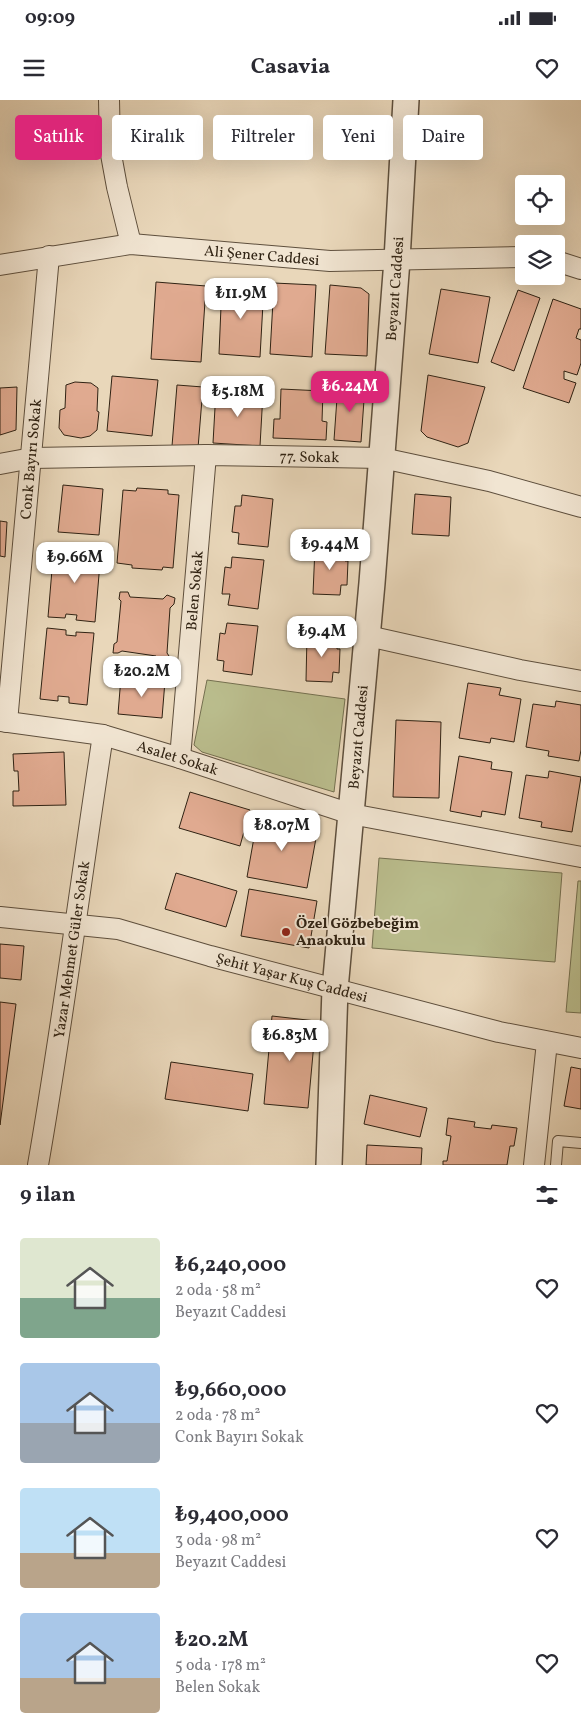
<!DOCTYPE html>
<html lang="tr">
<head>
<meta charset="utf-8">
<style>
	body { margin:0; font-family:Vollkorn,serif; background:#f7f7f7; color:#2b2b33; height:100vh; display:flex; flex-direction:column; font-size:19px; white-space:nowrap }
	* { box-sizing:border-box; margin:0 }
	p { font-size:16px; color:#7c7c81 }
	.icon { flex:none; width:28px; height:28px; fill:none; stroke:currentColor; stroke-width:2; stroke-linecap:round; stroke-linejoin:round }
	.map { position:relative; height:1065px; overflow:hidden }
	.sheet { display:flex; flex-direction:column; background:#fff; flex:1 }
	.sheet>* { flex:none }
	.banner { position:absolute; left:15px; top:15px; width:551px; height:45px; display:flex; gap:10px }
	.fabs { position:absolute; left:515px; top:75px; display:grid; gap:10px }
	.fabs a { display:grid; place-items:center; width:50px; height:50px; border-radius:5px; background:#fff; box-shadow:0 5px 20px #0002; font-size:25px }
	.price { position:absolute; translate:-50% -42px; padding:0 11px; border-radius:10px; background:#fff; color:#222; font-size:16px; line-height:32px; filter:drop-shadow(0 1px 2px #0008) }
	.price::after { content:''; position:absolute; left:50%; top:30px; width:15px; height:11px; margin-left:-8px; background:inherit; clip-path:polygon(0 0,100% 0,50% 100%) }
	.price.selected { background:#db2777; color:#fff }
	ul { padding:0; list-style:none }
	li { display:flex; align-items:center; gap:15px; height:125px; padding:0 20px }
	li span { display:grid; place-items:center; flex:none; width:140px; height:100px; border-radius:5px; color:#555 }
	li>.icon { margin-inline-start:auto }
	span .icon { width:60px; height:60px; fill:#fffc; stroke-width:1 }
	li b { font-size:21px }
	h2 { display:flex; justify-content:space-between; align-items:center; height:60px; padding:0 20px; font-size:21px }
	.pill { padding:0 18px; border-radius:5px; background:#fff; box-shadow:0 5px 20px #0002; font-size:18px; line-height:45px }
	.pill.selected { background:#db2777; color:#fff }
	.status { display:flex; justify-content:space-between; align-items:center; height:35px; padding:0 25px; background:#fff; direction:ltr }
	.status svg { height:14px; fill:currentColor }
	header { display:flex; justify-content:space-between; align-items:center; height:65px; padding:0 20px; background:#fff; font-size:22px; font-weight:700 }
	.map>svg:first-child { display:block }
	.green { fill:#babd8d; stroke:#747050 }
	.building { fill:#e0aa90; stroke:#2f2213 }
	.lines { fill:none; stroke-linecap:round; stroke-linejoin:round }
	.service-casing { stroke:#5e4f3d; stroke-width:12 }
	.minor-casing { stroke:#5e4f3d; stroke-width:22 }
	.tertiary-casing { stroke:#5e4f3d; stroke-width:28 }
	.service { stroke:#f1e5d2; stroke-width:10 }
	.minor { stroke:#f1e5d2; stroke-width:20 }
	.tertiary { stroke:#f1e5d2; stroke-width:25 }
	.poi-dot { fill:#8f2418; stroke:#f1e5d2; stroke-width:2 }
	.labels { text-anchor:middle; stroke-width:4; stroke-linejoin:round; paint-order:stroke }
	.street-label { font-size:15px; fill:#2f2213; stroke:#f1e5d2 }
	.poi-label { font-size:15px; font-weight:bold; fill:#2f2213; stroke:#f1e5d2; text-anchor:start }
</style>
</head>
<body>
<div class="status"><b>09:09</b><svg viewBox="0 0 49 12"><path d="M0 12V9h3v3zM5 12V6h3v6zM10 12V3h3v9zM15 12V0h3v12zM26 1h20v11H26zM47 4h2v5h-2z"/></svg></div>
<header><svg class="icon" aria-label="menu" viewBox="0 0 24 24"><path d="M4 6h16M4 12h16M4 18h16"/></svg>Casavia<svg class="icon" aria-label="heart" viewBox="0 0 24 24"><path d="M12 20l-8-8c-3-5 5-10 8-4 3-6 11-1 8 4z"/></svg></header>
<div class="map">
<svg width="581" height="1065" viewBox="0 0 581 1065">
	<rect width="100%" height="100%" fill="#e9d7ba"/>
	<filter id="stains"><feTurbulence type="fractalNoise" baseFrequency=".004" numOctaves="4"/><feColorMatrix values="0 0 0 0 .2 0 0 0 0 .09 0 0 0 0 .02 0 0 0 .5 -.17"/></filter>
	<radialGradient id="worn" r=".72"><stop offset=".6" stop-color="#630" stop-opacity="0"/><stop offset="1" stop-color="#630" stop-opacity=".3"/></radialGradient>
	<!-- green -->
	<path class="green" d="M207,580L345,599L334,692L202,652L194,645Z
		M379,758L562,773L555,862L372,848Z
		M578,781H581V913L566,912Z"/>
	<!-- building -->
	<path class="building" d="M156,182L206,186L201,262L151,259Z
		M222,183L264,185L260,257L219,254Z
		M274,183L316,185L312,257L270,254Z
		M330,185L361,188L369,194L367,256L325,254Z
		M441,189L490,197L478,263L429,254Z
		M518,190L540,198L514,271L491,262Z
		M553,199L581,209V229H579L576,238L581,240V263L577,275L564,271V279L576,283L569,303L523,288Z
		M428,275L485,287L468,343L458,347L427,337L421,331Z
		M112,276L158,280L152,336L107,331Z
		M75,282L91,283L98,288L97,311L99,312L97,330L90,336L81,338L64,335L59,328L60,310L65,308L66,285Z
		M338,284L365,286L361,342L334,340Z
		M177,285L203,287L198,348L172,346Z
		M17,287L16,330L0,335V288Z
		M281,289L323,291L322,321L327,322L326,340L273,338L274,319H280Z
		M216,290L263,293L260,346L213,343Z
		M63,385L103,389L99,435L58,432Z
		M137,388L168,390V394L179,395L173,468L163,467L162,470L132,468V465L117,463L123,390L136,391Z
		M415,394L451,397L449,436L412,434Z
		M242,395L273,399L268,447L238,444L239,433L232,432L235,406H241Z
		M0,421L7,422L5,457L0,456Z
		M54,446L73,447V452L83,454V449L101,451L95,522L76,520L77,515L66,514L65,518L48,517Z
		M315,447L345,449V461H348L347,485H341L340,495L313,494Z
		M232,457L264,460L258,509L228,505L230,494H222L225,467L231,468Z
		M120,492H128L130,497L163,499L167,495L175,498L174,504L170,508L167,553L169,556L168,561L159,560L156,556L122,551L118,553H113L114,544L117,542L121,501L119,499Z
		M227,523L258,526L252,575L223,571L224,561L217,560L220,533L225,534Z
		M47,528L66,530V535L76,536V532L94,533L87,605L69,603V597L58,596V601L40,599Z
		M307,535L337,536V549H340L339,573L333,572L332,582L306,581Z
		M121,577L165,581L162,618L118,614Z
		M468,583L501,588L499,595L521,599L514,642L491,638L490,643L459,638Z
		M556,601L581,605V650L579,661L548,656L549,651L526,647L533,604L555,607Z
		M396,620L441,622L439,698L393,697Z
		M64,652L66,705L13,706V691H19L18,671H14L13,654Z
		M459,656L492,662L491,669L512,672L505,715L482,711L481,717L450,711Z
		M549,671L581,677L572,732L541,727L542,722L519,718L526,675L548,678Z
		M190,692L250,710L240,746L179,728Z
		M258,715L318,727L307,788L247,777Z
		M176,773L237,791L226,827L165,809Z
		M249,789L317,801L309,848L241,836Z
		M0,844L24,846L21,880L0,878Z
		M0,902L16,904L0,1025Z
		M272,916L316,921L308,1008L264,1004Z
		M171,962L253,974L248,1011L165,999Z
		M571,967L581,969V1009L564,1006Z
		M370,995L427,1008L420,1037L364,1024Z
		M448,1018L475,1022L474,1027L491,1029L492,1025L517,1028L514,1046H510L507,1065H443V1061H447L451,1036L446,1035Z
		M367,1045L422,1048L421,1065H366Z"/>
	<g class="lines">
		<defs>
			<path id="service" d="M556,1065L558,1041L581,1043"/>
			<g id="minor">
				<path d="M109,0L110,49L117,87L131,144"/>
				<path d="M556,161L581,169"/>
				<path id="s1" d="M0,165L131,144L330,161L524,157"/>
				<path id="s2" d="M0,364L32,358L206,355L382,358L489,381L581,407"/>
				<path d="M368,536L520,570L581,581"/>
				<path id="s3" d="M0,621L103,635L180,658L351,714L581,757"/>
				<path id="s4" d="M7,622L49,156"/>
				<path id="s5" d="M180,658L206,355"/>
				<path id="s6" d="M0,817L118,829L210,856L499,932L581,948"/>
				<path id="s7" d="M38,1065C63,922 81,778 103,635"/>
				<path d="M534,1065L547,942"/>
			</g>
			<g id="tertiary">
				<path id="s8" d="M329,1065L335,889L372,483L397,160L406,0"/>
			</g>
		</defs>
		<!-- service casing -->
		<use href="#service" class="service-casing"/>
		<!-- minor casing -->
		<use href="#minor" class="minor-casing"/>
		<!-- tertiary casing -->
		<use href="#tertiary" class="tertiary-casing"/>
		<!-- service -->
		<use href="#service" class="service"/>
		<!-- minor -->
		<use href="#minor" class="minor"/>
		<!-- tertiary -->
		<use href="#tertiary" class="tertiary"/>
	</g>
	<!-- markers -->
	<circle class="poi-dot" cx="286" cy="832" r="5"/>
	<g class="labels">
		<!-- street labels -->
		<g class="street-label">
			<text dy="5" stroke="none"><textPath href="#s1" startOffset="264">Ali Şener Caddesi</textPath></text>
			<text dy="5" stroke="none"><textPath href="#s8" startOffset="879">Beyazıt Caddesi</textPath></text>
			<text dy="5" stroke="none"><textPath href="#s2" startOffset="310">77. Sokak</textPath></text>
			<text dy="5" stroke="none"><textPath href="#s4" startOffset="264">Conk Bayırı Sokak</textPath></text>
			<text dy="5" stroke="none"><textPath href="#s5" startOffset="168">Belen Sokak</textPath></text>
			<text dy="5" stroke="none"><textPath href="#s8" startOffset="429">Beyazıt Caddesi</textPath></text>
			<text dy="5" stroke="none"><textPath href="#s3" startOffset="182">Asalet Sokak</textPath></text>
			<text dy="5" stroke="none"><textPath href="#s7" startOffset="218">Yazar Mehmet Güler Sokak</textPath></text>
			<text dy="5" stroke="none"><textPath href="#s6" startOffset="299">Şehit Yaşar Kuş Caddesi</textPath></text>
		</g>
		<!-- poi labels -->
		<g class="poi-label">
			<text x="296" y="828">Özel Gözbebeğim<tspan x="296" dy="17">Anaokulu</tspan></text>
		</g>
	</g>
	<rect width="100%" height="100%" filter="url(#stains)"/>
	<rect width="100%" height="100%" fill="url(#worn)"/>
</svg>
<div class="fabs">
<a><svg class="icon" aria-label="locate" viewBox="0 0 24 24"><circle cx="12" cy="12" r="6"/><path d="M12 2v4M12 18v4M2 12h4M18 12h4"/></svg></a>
<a><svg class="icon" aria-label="layers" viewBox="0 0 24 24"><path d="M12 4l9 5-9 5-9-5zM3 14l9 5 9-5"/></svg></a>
</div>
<b class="price" style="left:241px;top:220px">₺11.9M</b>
<b class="price selected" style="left:350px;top:313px">₺6.24M</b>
<b class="price" style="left:238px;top:318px">₺5.18M</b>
<b class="price" style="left:330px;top:471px">₺9.44M</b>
<b class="price" style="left:75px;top:484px">₺9.66M</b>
<b class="price" style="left:322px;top:558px">₺9.4M</b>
<b class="price" style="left:142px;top:598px">₺20.2M</b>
<b class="price" style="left:282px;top:752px">₺8.07M</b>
<b class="price" style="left:290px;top:962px">₺6.83M</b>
<div class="banner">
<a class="pill selected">Satılık</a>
<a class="pill">Kiralık</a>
<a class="pill">Filtreler</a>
<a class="pill">Yeni</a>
<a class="pill">Daire</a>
</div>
</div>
<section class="sheet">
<h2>9 ilan<svg class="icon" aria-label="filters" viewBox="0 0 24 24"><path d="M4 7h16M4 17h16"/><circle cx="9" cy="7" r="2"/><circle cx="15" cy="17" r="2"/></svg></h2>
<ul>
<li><span style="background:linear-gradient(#dfe7d0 60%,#7fa58c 0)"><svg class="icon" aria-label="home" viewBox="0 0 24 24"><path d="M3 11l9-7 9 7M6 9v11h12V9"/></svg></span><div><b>₺6,240,000</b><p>2 oda · 58 m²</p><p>Beyazıt Caddesi</p></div><svg class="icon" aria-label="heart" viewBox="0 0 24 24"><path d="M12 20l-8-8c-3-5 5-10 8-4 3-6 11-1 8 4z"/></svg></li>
<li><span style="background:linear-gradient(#a9c7e8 60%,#9aa5b1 0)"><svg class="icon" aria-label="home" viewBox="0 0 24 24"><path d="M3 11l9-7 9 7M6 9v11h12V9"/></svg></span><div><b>₺9,660,000</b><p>2 oda · 78 m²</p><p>Conk Bayırı Sokak</p></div><svg class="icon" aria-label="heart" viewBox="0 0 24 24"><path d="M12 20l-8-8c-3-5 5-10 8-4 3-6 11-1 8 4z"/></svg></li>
<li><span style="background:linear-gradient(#bfe0f5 65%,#b9a48a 0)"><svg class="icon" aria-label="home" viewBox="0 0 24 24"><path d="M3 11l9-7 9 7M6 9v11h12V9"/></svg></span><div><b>₺9,400,000</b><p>3 oda · 98 m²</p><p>Beyazıt Caddesi</p></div><svg class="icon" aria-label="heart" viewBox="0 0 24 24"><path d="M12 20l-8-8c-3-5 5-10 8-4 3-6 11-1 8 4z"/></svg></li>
<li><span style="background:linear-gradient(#a9c7e8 65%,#b9a48a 0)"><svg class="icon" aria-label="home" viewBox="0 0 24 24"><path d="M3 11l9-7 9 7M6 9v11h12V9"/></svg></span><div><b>₺20.2M</b><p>5 oda · 178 m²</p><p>Belen Sokak</p></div><svg class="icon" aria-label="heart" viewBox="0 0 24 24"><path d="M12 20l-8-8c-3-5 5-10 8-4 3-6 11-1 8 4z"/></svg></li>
</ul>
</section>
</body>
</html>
